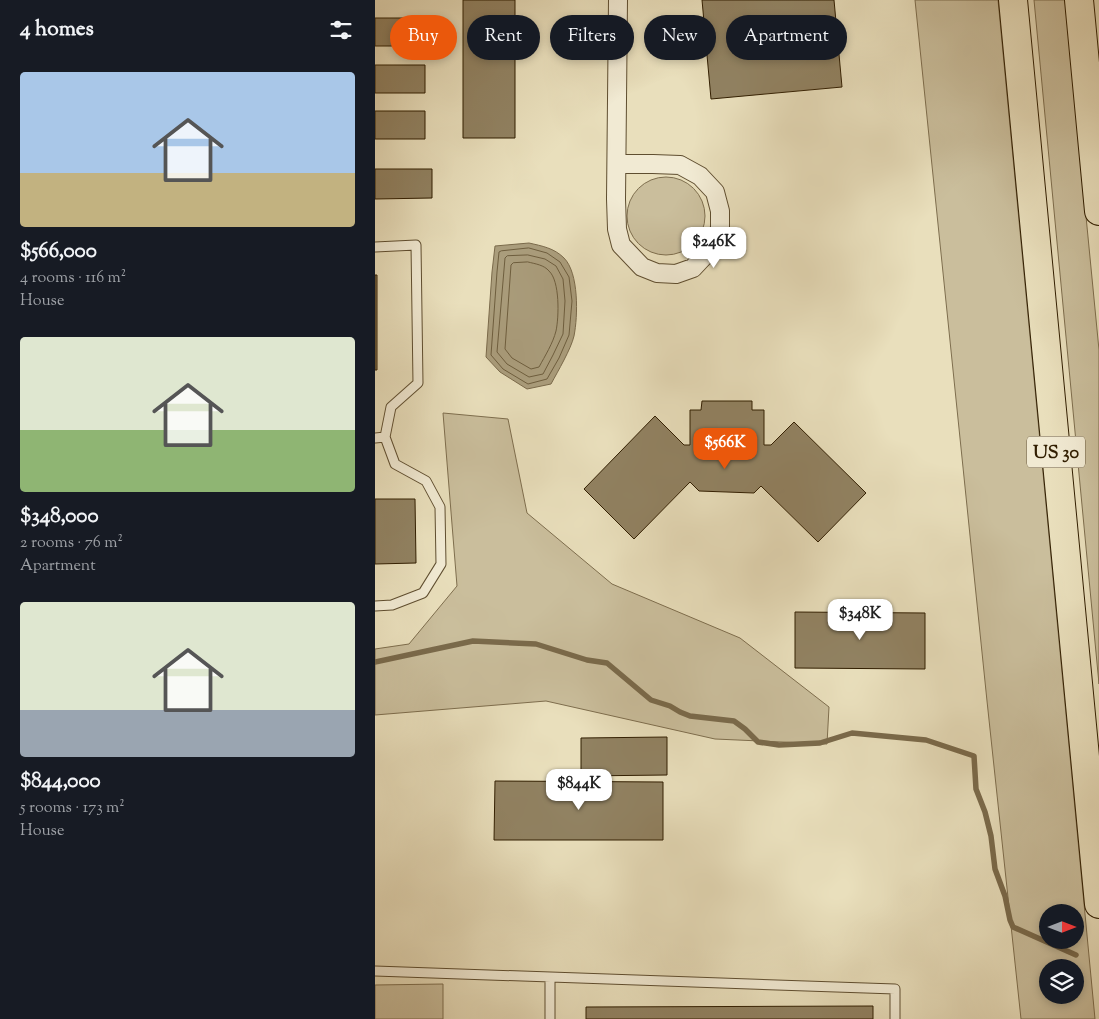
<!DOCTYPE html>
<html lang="en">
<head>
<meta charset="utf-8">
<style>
	body { margin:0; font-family:"Sorts Mill Goudy",serif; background:#242831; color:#f1f3f6; height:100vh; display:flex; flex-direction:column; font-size:19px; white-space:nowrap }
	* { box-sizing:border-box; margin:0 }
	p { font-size:16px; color:#9ea1a6 }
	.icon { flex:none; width:28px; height:28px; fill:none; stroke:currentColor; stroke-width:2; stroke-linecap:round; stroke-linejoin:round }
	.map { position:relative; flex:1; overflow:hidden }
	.sheet { display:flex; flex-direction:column; background:#171b24; width:375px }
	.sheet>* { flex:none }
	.top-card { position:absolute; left:15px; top:15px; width:475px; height:45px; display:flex; gap:10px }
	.needle { width:32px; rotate:90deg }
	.fabs { position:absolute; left:664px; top:904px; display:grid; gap:10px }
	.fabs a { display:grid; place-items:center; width:45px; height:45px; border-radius:50%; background:#171b24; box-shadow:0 2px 8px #0003; font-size:25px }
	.price { position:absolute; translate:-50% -42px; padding:0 11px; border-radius:10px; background:#fff; color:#222; font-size:16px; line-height:32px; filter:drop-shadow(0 1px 2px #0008) }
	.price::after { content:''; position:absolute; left:50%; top:30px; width:15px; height:11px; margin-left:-8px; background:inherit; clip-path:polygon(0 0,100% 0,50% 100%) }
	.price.current { background:#ea580c; color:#fff }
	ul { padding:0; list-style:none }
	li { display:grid; align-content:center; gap:10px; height:265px; padding:0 20px }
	li span { display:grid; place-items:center; height:155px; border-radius:5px; color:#555 }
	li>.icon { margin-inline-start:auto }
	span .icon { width:90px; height:90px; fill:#fffc; stroke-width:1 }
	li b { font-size:21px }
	h2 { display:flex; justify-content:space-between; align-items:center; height:60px; padding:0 20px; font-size:21px }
	.tag { padding:0 18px; border-radius:22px; background:#171b24; box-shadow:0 2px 8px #0003; font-size:18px; line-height:45px }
	.tag.current { background:#ea580c; color:#fff }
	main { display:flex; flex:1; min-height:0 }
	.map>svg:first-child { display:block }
	.green { fill:#cabe9c; stroke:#7e6e4e; fill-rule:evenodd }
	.water { fill:#aa9d7c; stroke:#7a6a4b }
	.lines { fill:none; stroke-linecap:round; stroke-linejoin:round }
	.shore { stroke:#6e5e3e; stroke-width:1 }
	.stream { stroke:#7a6a4b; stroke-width:5.5 }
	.building { fill:#918262; stroke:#311e01 }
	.lane-casing { stroke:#5f4e30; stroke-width:11 }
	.street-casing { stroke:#5f4e30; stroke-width:20 }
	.highway-casing { stroke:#311e01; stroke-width:30 }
	.lane { stroke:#f1ead3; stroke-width:9 }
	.street { stroke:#f1ead3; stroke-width:18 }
	.highway { stroke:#e9dfbc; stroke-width:28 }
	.labels { text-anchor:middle; stroke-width:5; stroke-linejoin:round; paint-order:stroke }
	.shield { fill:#f1ead3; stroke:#6b5b40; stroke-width:1 }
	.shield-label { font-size:18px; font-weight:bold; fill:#311e01 }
</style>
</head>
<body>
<main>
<section class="sheet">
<h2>4 homes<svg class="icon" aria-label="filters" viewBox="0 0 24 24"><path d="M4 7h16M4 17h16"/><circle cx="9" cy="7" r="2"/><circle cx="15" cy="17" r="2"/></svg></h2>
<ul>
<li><span style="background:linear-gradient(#a9c7e8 65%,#c2b280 0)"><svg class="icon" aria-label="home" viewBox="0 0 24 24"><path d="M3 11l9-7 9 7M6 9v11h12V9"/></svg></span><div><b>$566,000</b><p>4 rooms · 116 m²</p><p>House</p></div></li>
<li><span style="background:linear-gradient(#dfe7d0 60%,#8fb573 0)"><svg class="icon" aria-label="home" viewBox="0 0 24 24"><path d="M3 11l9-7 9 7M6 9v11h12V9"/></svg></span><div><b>$348,000</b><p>2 rooms · 76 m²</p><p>Apartment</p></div></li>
<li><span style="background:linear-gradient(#dfe7d0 70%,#9aa5b1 0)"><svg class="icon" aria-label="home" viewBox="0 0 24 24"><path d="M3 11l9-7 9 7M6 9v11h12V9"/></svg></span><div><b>$844,000</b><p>5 rooms · 173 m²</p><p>House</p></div></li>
</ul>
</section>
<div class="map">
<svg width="724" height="1019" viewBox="0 0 724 1019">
	<rect width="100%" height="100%" fill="#e9dfbc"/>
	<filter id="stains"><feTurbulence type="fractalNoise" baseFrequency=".004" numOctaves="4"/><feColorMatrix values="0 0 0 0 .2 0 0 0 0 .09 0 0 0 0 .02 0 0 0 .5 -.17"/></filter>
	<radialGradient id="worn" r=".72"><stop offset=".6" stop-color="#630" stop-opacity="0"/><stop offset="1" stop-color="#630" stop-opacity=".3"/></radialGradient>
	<!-- green -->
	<path class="green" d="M540,0H623L720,1019H646L612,701ZM700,912V940H672V912ZM672,968H700V995H672Z
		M659,0H690L724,350V684Z
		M252 216a39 39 0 1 1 78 0a39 39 0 1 1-78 0Z
		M68,413L133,419L152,513L237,584L365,638L454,707L452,744L340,739L171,701L0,715V649L34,644L82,586Z
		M68,984V1019H0V985Z"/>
	<!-- water -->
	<path class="water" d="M154,243C167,246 179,248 189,258C204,273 203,316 199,336C196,349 183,371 176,384L152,389L125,372L111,357L117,272L120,246Z"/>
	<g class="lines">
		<!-- shore -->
		<path class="shore" d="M154,248L172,253L185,262L194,277L197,301L194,335L184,358L172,379L153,384L128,369L116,355L122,272L124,252L126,251Z
			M153,255L170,259L181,266L188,279L190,301L188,334L178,355L168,374L154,377L132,364L122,352L130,258L132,256Z
			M153,262C161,264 169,265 174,271C185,281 184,317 181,331C178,343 170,356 164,367L156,369L137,358L130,349L136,265L138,263Z"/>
		<!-- stream -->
		<path class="stream" d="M0,662L98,641L161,644L212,660L232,663L276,700L295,706L305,712L315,716L359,721L370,729L383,742L404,745L445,743L477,733L551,740L599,756L601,789L610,812L616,836L620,869L630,896L635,920L638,927L701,955"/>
	</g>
	<!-- building -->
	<path class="building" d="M88,0H140V138H88Z
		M327,0H459L467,87L336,99Z
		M0,18H50V46H0Z
		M0,65H50V93H0Z
		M0,111H50V139H0Z
		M0,169H57V198L0,199Z
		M0,275H2V370H0Z
		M327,401H377V410H389V445H396L419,422L491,493L443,542L386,486L379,493L324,491L315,482L259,539L209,489L280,416L309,445H315V410H326Z
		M0,499H40L41,563L0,564Z
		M420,612L550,613V669L420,668Z
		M292,737V775L206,776V738Z
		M120,781L288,782V840H119Z
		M498,1006V1019H211V1007Z"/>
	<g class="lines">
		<defs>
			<path id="lane" d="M0,247L41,245L43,383L16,407L10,437L0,438
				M0,606L17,605L48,593L66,564L65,507L51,481L20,464L10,437
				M0,971L520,989V1019
				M175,977V1019"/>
			<path id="street" d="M242,164H278L305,165L325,176L340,192L345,211V229L333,252L318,268L301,274L282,273L267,267L246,245L242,229L241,199L243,0"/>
			<path id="highway" d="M638,0L724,904
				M704,0L724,211"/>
		</defs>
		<!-- lane casing -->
		<use href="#lane" class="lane-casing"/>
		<!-- street casing -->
		<use href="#street" class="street-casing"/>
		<!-- highway casing -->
		<use href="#highway" class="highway-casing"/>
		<!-- lane -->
		<use href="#lane" class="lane"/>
		<!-- street -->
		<use href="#street" class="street"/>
		<!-- highway -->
		<use href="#highway" class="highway"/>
	</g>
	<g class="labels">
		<!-- shield labels -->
		<rect class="shield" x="652" y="436.5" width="58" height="31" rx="4"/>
		<g class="shield-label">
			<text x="681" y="458">US 30</text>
		</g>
	</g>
	<rect width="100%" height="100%" filter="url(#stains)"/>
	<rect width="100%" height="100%" fill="url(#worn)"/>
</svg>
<div class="fabs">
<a><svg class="needle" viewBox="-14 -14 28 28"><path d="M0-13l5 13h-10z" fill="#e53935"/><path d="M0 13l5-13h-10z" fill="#9ea1a6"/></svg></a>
<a><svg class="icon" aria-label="layers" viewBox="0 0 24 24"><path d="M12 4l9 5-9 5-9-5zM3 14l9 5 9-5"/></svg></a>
</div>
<b class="price" style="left:339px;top:269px">$246K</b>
<b class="price current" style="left:350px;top:470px">$566K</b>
<b class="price" style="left:485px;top:641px">$348K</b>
<b class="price" style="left:204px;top:811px">$844K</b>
<div class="top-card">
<a class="tag current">Buy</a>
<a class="tag">Rent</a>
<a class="tag">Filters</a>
<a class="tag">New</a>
<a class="tag">Apartment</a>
</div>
</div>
</main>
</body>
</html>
